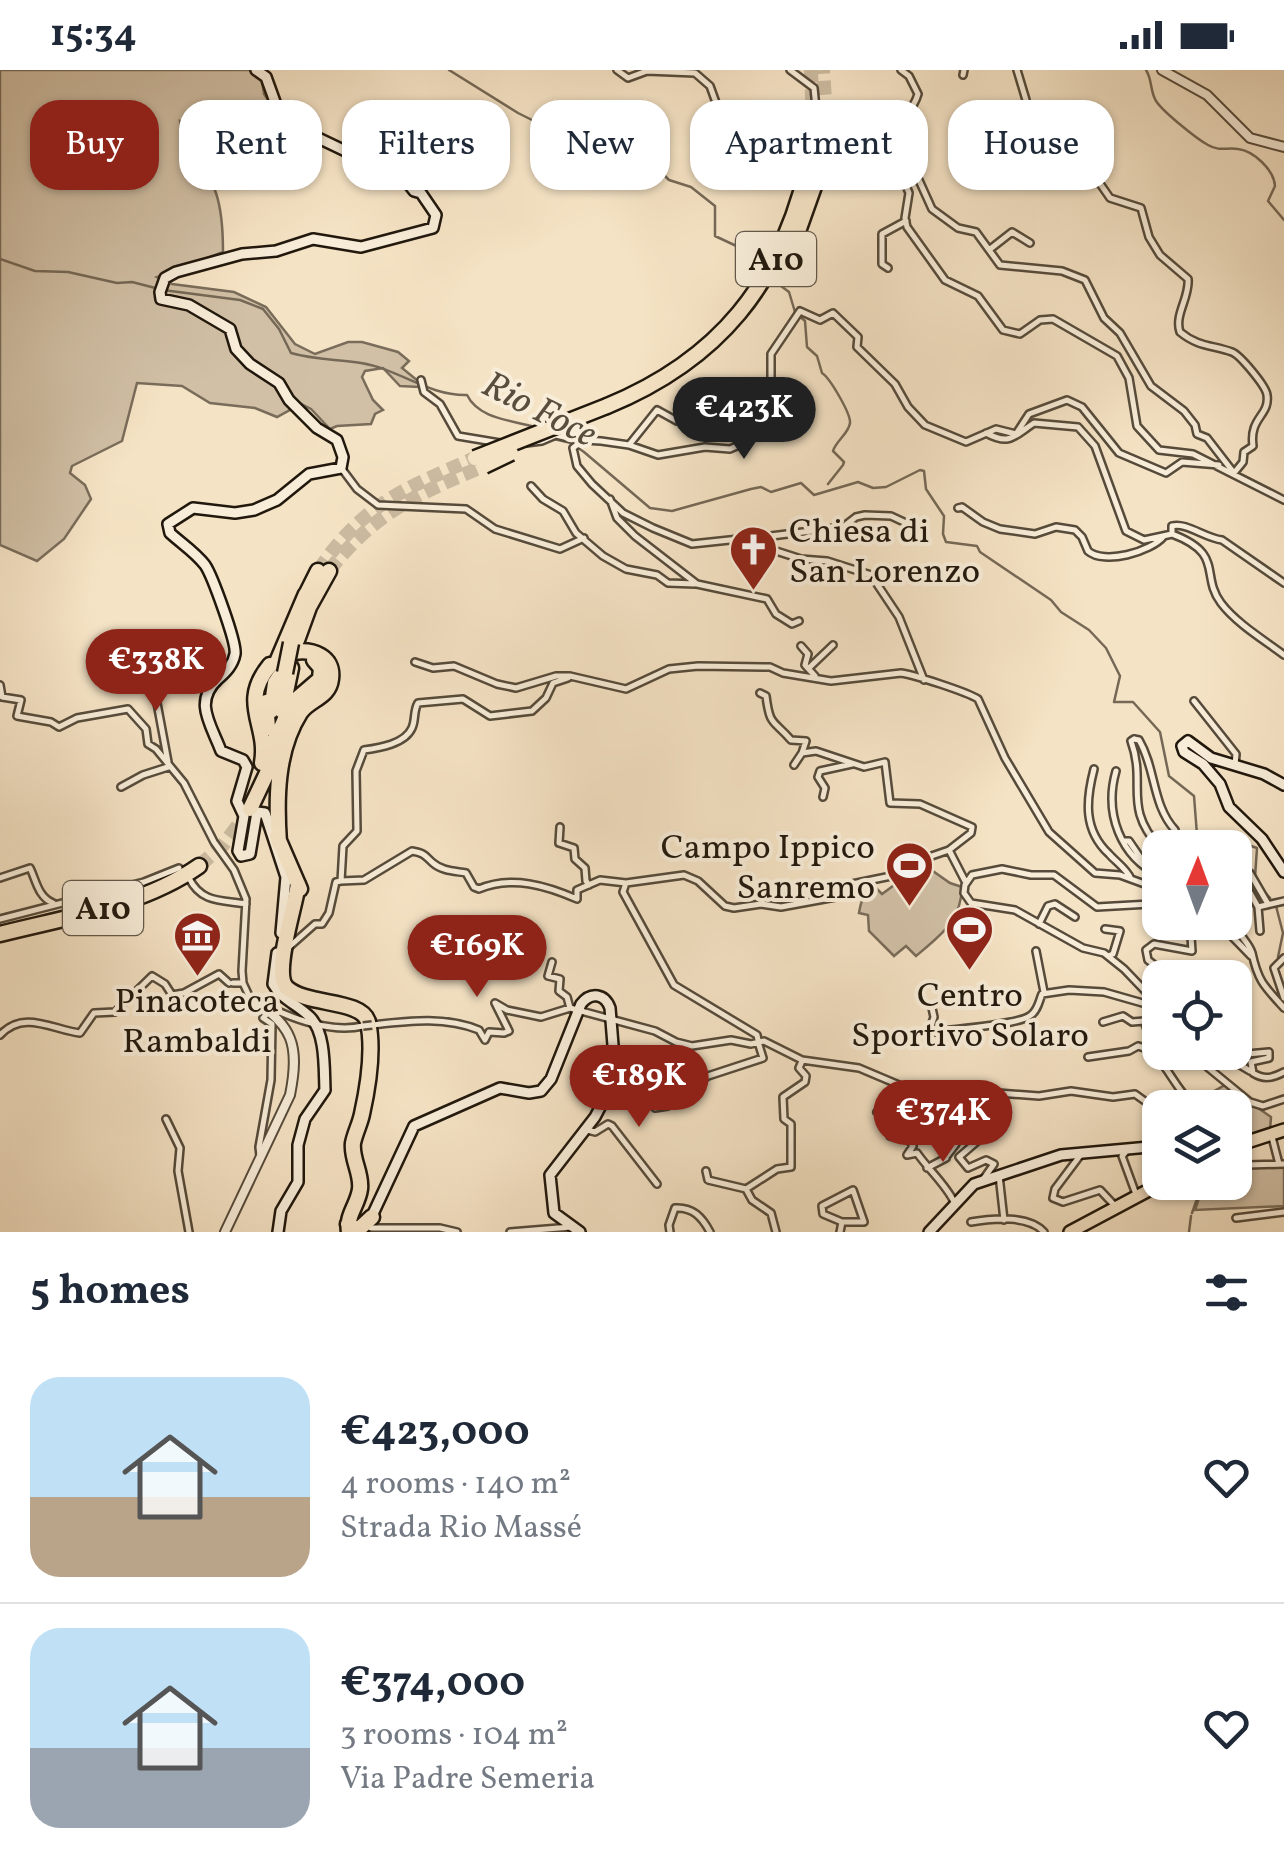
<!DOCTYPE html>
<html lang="en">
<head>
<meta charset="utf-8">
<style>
	body { margin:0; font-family:Vollkorn,serif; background:#f6f6f7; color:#1f2937; height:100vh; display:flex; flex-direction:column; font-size:38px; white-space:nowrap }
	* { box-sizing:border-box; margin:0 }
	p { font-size:32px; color:#747a83 }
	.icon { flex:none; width:55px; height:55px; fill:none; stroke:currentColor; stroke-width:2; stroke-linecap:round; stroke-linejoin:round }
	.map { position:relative; height:1162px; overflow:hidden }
	.panel { display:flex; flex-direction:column; background:#fff; flex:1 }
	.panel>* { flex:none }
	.top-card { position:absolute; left:30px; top:30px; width:1225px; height:90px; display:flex; gap:20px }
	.needle { width:65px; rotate:1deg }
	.tools { position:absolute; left:1142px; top:760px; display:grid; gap:20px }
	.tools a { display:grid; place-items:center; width:110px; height:110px; border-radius:20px; background:#fff; box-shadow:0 2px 8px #0004; font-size:50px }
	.price { position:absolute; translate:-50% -85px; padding:0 22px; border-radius:35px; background:#8f2418; color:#fff; font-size:32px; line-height:65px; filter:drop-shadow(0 2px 5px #0008) }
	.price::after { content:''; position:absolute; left:50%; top:60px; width:30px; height:22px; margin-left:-15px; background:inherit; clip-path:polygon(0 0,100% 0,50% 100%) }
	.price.selected { background:#222; color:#fff }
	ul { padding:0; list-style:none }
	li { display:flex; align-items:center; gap:30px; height:250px; padding:0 30px }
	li+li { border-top:2px solid #e0e1e3 }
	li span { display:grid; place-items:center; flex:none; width:280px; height:200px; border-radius:30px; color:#555 }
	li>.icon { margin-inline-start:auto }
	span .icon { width:120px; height:120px; fill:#fffc; stroke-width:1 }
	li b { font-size:42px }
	h2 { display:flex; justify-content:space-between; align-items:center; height:120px; padding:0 30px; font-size:42px }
	.pill { padding:0 35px; border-radius:30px; background:#fff; box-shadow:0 2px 8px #0004; font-size:35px; line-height:90px }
	.pill.selected { background:#8f2418; color:#fff }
	.status { display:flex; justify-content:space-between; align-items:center; height:70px; padding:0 50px; background:#fff; direction:ltr }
	.status svg { height:28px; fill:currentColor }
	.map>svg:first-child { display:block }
	.green { fill:#d1c0a6; stroke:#796c5a; stroke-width:2.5 }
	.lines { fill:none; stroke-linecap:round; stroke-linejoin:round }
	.stream { stroke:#756856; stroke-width:2.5 }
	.motorway-tunnel { stroke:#cbbaa0; stroke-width:14; stroke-dasharray:14 7; stroke-linecap:butt }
	.minor-casing { stroke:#564b3b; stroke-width:10 }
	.tertiary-casing { stroke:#564b3b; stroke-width:12 }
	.secondary-casing { stroke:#21180d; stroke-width:14 }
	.primary-casing { stroke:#21180d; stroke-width:16 }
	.motorway-casing { stroke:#21180d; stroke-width:19 }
	.minor { stroke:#f8edd9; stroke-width:5 }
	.tertiary { stroke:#f8edd9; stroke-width:8 }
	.secondary { stroke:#f8edd9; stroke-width:9 }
	.primary { stroke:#f5e3c5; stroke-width:11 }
	.motorway { stroke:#f5e3c5; stroke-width:14 }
	.minor-bridge-casing { stroke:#564b3b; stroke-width:10; stroke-linecap:butt }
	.motorway-bridge-casing { stroke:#21180d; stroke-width:19; stroke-linecap:butt }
	.minor-bridge { stroke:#f8edd9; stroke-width:5 }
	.motorway-bridge { stroke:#f5e3c5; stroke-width:14 }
	.labels { text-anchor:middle; stroke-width:8; stroke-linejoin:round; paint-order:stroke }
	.shield { fill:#f8edd9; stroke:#62584a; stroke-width:2.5 }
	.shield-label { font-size:32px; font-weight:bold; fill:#21180d }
	.poi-label { font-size:35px; fill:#21180d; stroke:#f8edd9 }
	.water-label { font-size:38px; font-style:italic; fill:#594e3d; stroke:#f8edd9 }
</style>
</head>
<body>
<div class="status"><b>15:34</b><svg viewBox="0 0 49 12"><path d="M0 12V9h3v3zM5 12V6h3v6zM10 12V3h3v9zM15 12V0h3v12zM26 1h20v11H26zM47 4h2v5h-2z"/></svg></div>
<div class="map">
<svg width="1284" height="1162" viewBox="0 0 1284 1162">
	<rect width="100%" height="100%" fill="#f5e3c5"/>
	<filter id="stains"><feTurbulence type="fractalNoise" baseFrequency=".002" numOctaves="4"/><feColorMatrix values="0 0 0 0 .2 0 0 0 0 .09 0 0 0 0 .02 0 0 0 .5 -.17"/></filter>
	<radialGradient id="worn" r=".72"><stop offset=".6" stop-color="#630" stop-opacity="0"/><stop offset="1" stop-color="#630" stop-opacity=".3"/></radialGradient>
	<!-- green -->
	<path class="green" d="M0,0H251L262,12L264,24L306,85L295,93C254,87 219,62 180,51L183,74C218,109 223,135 223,182L157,207L172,214L234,222L266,237L295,274L315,284L348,272H362L398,282L409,291L402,298L418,311L419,317L400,316L383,298L365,301L362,307L373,330L383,340L375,344L371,354L337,356L330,359L311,339L301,334L277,347L255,338L210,333L182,316L137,313L122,371L72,396L70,403L85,415L91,429L64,469L37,491L0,475Z
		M920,792L950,813L962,817C961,851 942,864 916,886L906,876L894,886L869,861L868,845L859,843C861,831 863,824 874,816L882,824L897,813L899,814Z
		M1225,1015L1271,1047L1270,1060L1235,1072V1038L1207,1037L1202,1028Z
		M1284,1095V1136L1195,1140L1201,1122L1209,1113L1235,1112V1099Z"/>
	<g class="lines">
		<!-- stream -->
		<path class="stream" d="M449,0L518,43L548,58L570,74L592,83L616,82L649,90L669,110L691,117L715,136V166L745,180L763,202
			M1146,0C1152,9 1150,19 1155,29C1159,39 1197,69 1208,75C1220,82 1227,77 1238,79C1254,81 1274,100 1275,116L1268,131L1284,150
			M0,189L35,201L68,202L117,213L132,212L163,220L240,230L263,239L279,259L291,283C315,290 337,289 361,293C399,299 428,326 467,325C479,349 511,350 535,357
			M769,207L789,222L795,242L805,251L807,277L817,286L822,303C830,308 851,344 850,353C849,363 836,371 833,381L844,392L843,395L828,414
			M554,369L571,373L584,382L650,438L672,441L751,419L761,417L771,422L801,413L814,425L858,412L873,418L886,417L920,400L924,401L926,419L944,446L943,464L946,472L977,476L980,482L1051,530L1061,542L1089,560L1106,578L1120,606L1114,632H1133L1160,662L1169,706L1194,726L1197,765C1213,775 1238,770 1257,778L1255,807
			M1261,819L1270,828
			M1276,836L1283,863L1278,887
			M1192,1143L1198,1126
			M1189,1162L1191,1146"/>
		<!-- motorway-tunnel -->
		<path class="motorway-tunnel" d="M808,96L813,54L811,0
			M817,108L826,45L823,0
			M318,501C363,434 404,419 475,388
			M329,501C373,443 419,423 484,396
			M199,796L223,775L246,745"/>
		<defs>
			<path id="minor" d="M617,0L628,8L647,1L695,3L710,16L719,41L732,54L753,61L788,52L827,51
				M790,0L814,18L816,38L823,47L888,76L918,108L932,139L958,158L976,162L1000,195L1062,201L1085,210L1104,248L1120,263L1151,316L1184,341L1195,355L1197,364L1207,368L1234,403L1243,392L1244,382L1253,376C1249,347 1270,346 1267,325C1266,316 1240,285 1232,282C1213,275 1198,277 1180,262C1174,245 1190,227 1188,209L1160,185L1149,167L1141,138L1110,128L1076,79C1053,80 1033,72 1021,51L1026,30L1017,0
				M963,5L964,0
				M891,79C892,54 912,46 918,24L909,6L901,0
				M895,89L909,123L905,148L907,157L945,210L978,226L1003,260L1020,264L1040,250L1053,249L1117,286L1129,308L1137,356L1159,380L1193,384L1284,430
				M989,180L1012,162L1030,173
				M888,198L882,194V164L906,151
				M421,310L424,322L440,334L458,366L500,373
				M986,363C1010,376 1014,366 1034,353L1078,357L1095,376L1126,461L1144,470L1172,464
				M526,373L542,371L556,365L577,370
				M629,375L657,340L677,351L702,340
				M342,399L357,419L378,435L466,439L495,459L560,479L584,468
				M531,416L543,429L563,441L576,463L603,486L626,499L657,505L668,513L695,514
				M610,429L617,448L635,466L697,514L767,529L776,544L792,554L799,551
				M958,438L962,437L983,452L1000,459L1035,464L1056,457L1075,460L1082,467L1088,481C1104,495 1151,482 1164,466
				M747,469L843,457L856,447L865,445L891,446L906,453L912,460
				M1284,513L1222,470C1205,468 1186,452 1172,456V464C1225,484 1200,505 1221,533C1236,553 1264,570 1284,585
				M801,576L808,584L805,595L815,606
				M415,592L433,598L454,596L497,614L516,618L556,606H570L626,619L669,599L698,596L770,597L783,603L831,611L901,603C915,605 967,622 978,629L1005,688L1049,762L1095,803L1120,805L1150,816H1160
				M810,597L833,575
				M924,610L899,547L871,505L827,491L801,489L739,469L692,474L653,458L623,443L592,414L577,396L573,378L583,370L601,371L629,375L658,385L705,377L730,379L748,371C747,343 758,343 771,323V284L800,241L820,250L833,243L858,267L857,277L895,314L908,337L925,355L966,372L996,359L1016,364L1029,344L1067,330L1082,337L1119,383L1166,403L1182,392L1219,395
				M0,615L2,627L21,630L17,646L51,652L59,657L77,648L128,639L146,659L148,674L156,679L184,713L214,772L234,800L246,829L242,901L243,913L250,928
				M154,617L168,692
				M760,623L766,626C770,657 773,649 791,670L806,671L802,683L816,681L864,697L885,692L890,733L920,734L972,757L971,763L949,780
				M1194,631L1236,684L1235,695
				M1134,669L1131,671C1147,715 1122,736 1160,778
				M1134,669L1139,670C1156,699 1152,735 1175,760
				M794,695L802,683
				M1094,699C1086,730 1083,760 1109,784C1117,793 1126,798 1131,809
				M1116,701C1104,743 1120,787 1160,806
				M121,717L143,705L168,697
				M823,727L825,718L818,707L820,701L852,694
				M560,757L559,773L574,778L575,789L585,798L586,811L589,815
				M1123,771H1129L1142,790L1160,799
				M1250,803L1268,834
				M0,808L30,798C36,810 38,827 53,833
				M189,808C201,833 222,830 246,834
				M341,811L364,810L412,781C425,783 425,786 433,793C442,801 455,801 466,803L474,817L479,819C512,805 547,816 577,829V820L600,810L626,813
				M1235,815L1248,819L1258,837L1284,831
				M1160,837L1150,834L1097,837L1054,805H1031L1002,799L972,805L965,815L964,823L971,833L1015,840L1083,878L1104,883L1124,899L1147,923L1160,929
				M1258,837L1260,861
				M1235,847C1237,867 1248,870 1252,883C1258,911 1264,916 1284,938
				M0,849L144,812L179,798
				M1218,852L1251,886
				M1039,854L1048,836L1055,834L1075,847
				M1105,859L1120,861L1113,884L1108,886
				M289,877L315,854H322L329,843L336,812L341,811L343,776L357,761L356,701L364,680C379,678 405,674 412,658C416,649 413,642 418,633L463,629L490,646L532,641L546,628L553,613L568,608
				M1036,881L1044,922
				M1284,888L1274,898L1284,928
				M552,892L548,906L560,909L559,921L567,927L570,938
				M1171,908L1148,890L1146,880L1154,874L1192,881L1191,867L1174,852
				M233,913H243
				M1235,928V945
				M265,935C293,949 331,963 363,956
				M932,938L934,947L930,959L934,962C952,959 1020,955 1031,945C1038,940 1039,931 1042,924L1069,920L1104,922L1160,938
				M1103,952L1123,946L1132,952L1144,951L1149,965L1160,971
				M372,955C408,951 445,946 479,960L485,970L489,962L504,963L509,961L495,933L507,940L541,947L570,938L655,961L676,972L692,976L731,970L751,974L764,971L802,990L859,998L911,1020L947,1030L998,1023L1039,1026L1071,1021L1113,1027L1135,1024L1160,1042
				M0,965C24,939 53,960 80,963L94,943L115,942L152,906L165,914L172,925L184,923L219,904L229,913
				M758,970L757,965L674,915L623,822L626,813L684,805L698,811L725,836L734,838L761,834L781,837L841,826L852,814L901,804L920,790L949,780L965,811
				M1235,979L1247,984L1269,982V988L1251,992L1253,1003C1264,1010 1273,1008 1284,1002
				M1189,982L1250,1032L1263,1036L1284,1029
				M1218,982L1250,1001
				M1088,987L1129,981L1138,976C1162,981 1172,1014 1189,1030L1199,1029L1204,1038
				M886,1029L877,1042L889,1052L897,1049L890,1066L909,1070L913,1076L907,1085L917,1083C928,1099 947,1116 954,1132
				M655,1038L668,1036L677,1018L695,1015L708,1006L763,988L758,972
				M166,1049L180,1078L178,1101L189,1162
				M937,1058L946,1052L956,1053V1074L946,1087
				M587,1060L595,1062L608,1054L612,1056L657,1114
				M1272,1067L1279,1094
				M981,1068L959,1087L968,1098L986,1090L994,1094
				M1082,1083L1055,1119L1053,1128L1063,1132L1100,1120L1116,1137
				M1125,1083L1122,1086L1137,1127
				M260,1086L259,1077L271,1010L272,954L263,948L268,943
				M1248,1095L1284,1094
				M927,1098L946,1088L939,1071
				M706,1101L708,1110L746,1119L752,1130L771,1143L776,1162
				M999,1105L1004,1150
				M982,1111L994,1094
				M746,1119L777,1099L791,1097V1054L784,1049L783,1027L805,1012L806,1006L799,998L802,991
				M853,1120L864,1152H842L823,1144L822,1136Z
				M1196,1124L1206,1112
				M1236,1148L1284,1142
				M971,1152C993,1148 1029,1145 1044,1162
				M371,1158H440L457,1162
				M510,1162L571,1157
				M670,1162L669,1155L675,1138C693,1137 702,1147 710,1162
				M840,1162L842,1152"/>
			<path id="tertiary" d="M1162,0L1207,25L1250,68L1284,77
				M225,1162L290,1025C300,975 293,955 250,928"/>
			<path id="secondary" d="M256,0L266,7L279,43L291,55L358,87L393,94L414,121L421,123L436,145L433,158L361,177L313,169L276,181L242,184L176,202L165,208L160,222L161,229L189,235L230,259L236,279L250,294L279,313L289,330L317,358L337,370L343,387L341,398L309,404L277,430L254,440L235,443L193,438L168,454L170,463C182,474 195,482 205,495C212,505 237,573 235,584C233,595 226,602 218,609C193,632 211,654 221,681L243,690L247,697L237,731L244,746L238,781L241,786L250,784L257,742L265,743L286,807L281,863
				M1284,715L1264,704L1211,688L1188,671L1182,676L1184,682L1203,694L1220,714L1229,737L1262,769L1284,802
				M277,883L273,914C282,930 297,934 310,947C326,963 324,999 325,1020L305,1049L298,1075V1112L281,1141L278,1162
				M371,1148L414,1056L500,1018L529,1023L541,1021L551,1009L581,934C591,921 605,924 610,938L615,1000L613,1013L595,1047L550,1105L554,1143L580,1162
				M929,1162L974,1114L1061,1085L1160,1076"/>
			<path id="primary" d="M1235,1076L1284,1060
				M1070,1162L1164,1112"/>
			<path id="motorway" d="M796,167L817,108
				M607,336C719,290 780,214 808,96
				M304,529L318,501
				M297,570L309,537L329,501
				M277,592L306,524
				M266,632L268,658
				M271,641L275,613L289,592
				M282,641L291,598
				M276,669L292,633L320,609L321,598L314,590
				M262,693C269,654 238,634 270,595
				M250,739L267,703L277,662
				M277,766L300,819
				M279,773C276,730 276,681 300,643C309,629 329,628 331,609C334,586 312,579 294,582L288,588
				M298,814C295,837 272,904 287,918C307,936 362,929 368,952C374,980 368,1017 362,1044C360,1054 355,1063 353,1073C351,1089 362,1103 360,1119C358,1135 346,1145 349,1162
				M0,864C67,847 142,836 199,796
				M348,1154L358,1160L372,1147"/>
		</defs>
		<!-- minor casing -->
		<use href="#minor" class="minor-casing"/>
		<!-- tertiary casing -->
		<use href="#tertiary" class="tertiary-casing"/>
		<!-- secondary casing -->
		<use href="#secondary" class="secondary-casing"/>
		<!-- primary casing -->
		<use href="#primary" class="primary-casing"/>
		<!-- motorway casing -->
		<use href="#motorway" class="motorway-casing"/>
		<!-- minor -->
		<use href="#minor" class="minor"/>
		<!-- tertiary -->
		<use href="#tertiary" class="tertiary"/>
		<!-- secondary -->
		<use href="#secondary" class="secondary"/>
		<!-- primary -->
		<use href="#primary" class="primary"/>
		<!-- motorway -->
		<use href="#motorway" class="motorway"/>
		<defs>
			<path id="minor-bridge" d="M363,956L372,955"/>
			<path id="motorway-bridge" d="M475,388L607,336
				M484,396L511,383
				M285,603L291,573"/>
		</defs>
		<!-- minor-bridge casing -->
		<use href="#minor-bridge" class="minor-bridge-casing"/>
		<!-- motorway-bridge casing -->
		<use href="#motorway-bridge" class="motorway-bridge-casing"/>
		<!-- minor-bridge -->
		<use href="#minor-bridge" class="minor-bridge"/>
		<!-- motorway-bridge -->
		<use href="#motorway-bridge" class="motorway-bridge"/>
	</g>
	<!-- icons -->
	<defs>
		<symbol id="church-pin" viewBox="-11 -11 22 30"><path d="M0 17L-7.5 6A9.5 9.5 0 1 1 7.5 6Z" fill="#8f2418" stroke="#f8edd9"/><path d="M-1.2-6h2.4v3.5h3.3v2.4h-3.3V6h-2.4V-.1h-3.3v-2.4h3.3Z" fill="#fff"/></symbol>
		<symbol id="stadium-pin" viewBox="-11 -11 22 30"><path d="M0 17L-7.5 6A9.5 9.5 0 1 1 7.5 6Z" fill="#8f2418" stroke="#f8edd9"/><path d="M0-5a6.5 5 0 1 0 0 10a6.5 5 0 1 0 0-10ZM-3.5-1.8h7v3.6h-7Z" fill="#fff"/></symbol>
		<symbol id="museum-pin" viewBox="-11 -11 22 30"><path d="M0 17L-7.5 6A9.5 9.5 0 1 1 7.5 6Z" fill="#8f2418" stroke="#f8edd9"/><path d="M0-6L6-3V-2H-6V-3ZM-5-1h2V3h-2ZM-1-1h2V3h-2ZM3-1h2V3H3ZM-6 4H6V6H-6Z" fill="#fff"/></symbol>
	</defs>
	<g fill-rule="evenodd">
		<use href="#church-pin" x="726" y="452" width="55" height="75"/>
		<use href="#stadium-pin" x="882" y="768" width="55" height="75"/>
		<use href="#stadium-pin" x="942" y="832" width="55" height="75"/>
		<use href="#museum-pin" x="170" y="838" width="55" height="75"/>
	</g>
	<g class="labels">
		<!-- shield labels -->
		<g class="shield">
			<rect x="736" y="162" width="80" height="54" rx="8"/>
			<rect x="63" y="811" width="80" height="54" rx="8"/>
		</g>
		<g class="shield-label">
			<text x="776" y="200">A10</text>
			<text x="103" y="849">A10</text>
		</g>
		<!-- poi labels -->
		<g class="poi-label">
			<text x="789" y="472" text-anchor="start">Chiesa di<tspan x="789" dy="40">San Lorenzo</tspan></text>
			<text x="875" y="788" text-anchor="end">Campo Ippico<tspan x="875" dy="40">Sanremo</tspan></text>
			<text x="970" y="936">Centro<tspan x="970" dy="40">Sportivo Solaro</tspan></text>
			<text x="197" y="942">Pinacoteca<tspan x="197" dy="40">Rambaldi</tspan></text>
		</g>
		<!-- water labels -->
		<g class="water-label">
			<text transform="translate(540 338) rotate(27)" y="13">Rio Foce</text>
		</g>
	</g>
	<rect width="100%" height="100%" filter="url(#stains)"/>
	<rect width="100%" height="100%" fill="url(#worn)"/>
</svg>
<div class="tools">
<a><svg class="needle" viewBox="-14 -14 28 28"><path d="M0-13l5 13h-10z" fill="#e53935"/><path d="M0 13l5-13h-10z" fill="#747a83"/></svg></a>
<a><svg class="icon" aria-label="locate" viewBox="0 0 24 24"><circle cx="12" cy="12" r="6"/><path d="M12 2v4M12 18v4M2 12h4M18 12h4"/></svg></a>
<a><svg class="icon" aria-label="layers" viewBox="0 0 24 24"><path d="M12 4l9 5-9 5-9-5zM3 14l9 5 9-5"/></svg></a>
</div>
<b class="price selected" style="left:744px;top:392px">€423K</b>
<b class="price" style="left:156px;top:644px">€338K</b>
<b class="price" style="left:477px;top:930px">€169K</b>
<b class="price" style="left:639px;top:1060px">€189K</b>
<b class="price" style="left:943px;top:1095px">€374K</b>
<div class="top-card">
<a class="pill selected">Buy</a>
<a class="pill">Rent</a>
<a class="pill">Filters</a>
<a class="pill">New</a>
<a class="pill">Apartment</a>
<a class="pill">House</a>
</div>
</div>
<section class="panel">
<h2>5 homes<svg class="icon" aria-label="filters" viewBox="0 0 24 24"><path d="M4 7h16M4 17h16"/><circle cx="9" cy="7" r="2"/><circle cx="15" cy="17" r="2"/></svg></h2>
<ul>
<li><span style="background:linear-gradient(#bfe0f5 60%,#b9a48a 0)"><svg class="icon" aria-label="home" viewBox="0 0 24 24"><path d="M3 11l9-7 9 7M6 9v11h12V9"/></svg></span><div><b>€423,000</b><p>4 rooms · 140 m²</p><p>Strada Rio Massé</p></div><svg class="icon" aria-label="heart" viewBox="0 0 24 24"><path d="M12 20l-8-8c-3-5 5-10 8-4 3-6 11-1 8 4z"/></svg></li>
<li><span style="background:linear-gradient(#bfe0f5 60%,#9aa5b1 0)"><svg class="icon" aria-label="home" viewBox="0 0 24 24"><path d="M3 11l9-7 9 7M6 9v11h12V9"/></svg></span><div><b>€374,000</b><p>3 rooms · 104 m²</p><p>Via Padre Semeria</p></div><svg class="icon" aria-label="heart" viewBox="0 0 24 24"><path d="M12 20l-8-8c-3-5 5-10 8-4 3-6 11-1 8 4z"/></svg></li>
</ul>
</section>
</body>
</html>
